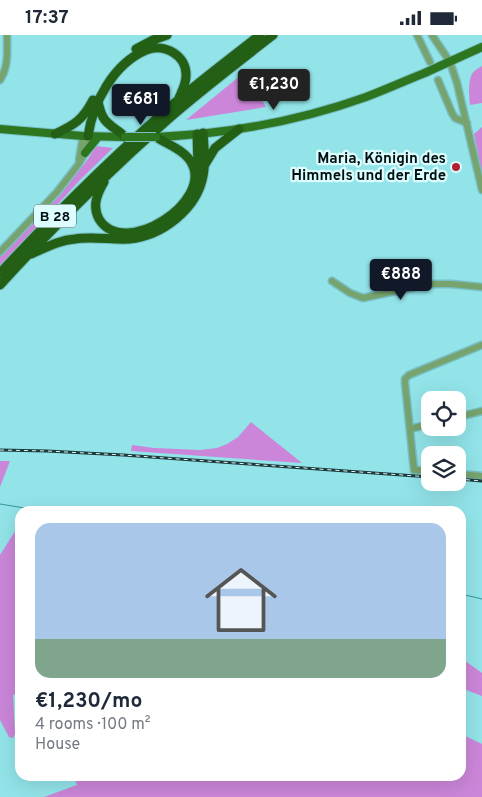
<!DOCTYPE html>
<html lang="en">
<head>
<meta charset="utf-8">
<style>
	body { margin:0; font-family:Overpass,sans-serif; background:#f6f6f7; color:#1f2937; height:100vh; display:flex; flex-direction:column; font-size:19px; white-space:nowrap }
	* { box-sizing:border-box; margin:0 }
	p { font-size:16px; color:#747a83 }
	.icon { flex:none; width:28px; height:28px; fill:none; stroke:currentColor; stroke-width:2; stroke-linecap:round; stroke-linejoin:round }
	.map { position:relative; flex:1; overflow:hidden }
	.drawer { position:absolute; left:15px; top:471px; width:451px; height:275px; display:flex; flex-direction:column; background:#fff; border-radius:15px; box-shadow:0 5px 20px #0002 }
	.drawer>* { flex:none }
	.controls { position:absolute; left:421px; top:356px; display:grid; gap:10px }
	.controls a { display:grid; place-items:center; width:45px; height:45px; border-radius:10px; background:#fff; box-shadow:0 5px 20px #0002; font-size:25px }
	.price { position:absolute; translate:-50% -42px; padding:0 11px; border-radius:5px; background:#111827; color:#fff; font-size:16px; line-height:32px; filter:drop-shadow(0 1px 2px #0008) }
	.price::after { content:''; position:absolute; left:50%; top:30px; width:15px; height:11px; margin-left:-8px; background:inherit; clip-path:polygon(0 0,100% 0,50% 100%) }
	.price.on { background:#222; color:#fff }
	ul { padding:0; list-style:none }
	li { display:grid; align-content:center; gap:10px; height:265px; padding:0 20px }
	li+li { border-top:1px solid #e0e1e3 }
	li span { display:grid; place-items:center; height:155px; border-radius:15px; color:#555 }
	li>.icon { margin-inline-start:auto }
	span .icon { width:90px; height:90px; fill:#fffc; stroke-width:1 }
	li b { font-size:21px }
	.status { display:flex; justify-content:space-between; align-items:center; height:35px; padding:0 25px; background:#fff; direction:ltr }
	.status svg { height:14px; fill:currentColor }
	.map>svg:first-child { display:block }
	.green { fill:#cb86d9 }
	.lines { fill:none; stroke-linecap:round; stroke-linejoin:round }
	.stream { stroke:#349399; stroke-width:1 }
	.minor-casing { stroke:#78bec2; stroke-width:9 }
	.major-casing { stroke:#78bec2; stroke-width:10 }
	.highway-casing { stroke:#78bec2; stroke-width:11 }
	.minor { stroke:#77a46e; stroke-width:6 }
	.major { stroke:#2d751f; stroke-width:8 }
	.highway { stroke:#236016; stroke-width:9 }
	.rail-casing { stroke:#1d393b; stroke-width:3 }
	.rail { stroke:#ddfcfd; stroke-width:1; stroke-dasharray:4; stroke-linecap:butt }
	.major-bridge-casing { stroke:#78bec2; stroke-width:10; stroke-linecap:butt }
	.major-bridge { stroke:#2d751f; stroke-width:8 }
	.poi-dot { fill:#b32034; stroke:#ddfcfd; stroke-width:2 }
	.labels { text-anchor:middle; stroke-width:4.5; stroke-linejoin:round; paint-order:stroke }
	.shield { fill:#ddfcfd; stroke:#425658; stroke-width:1 }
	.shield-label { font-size:14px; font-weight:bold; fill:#000f11 }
	.poi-label { font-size:15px; font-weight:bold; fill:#000f11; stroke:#ddfcfd; text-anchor:end }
</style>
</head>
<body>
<div class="status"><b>17:37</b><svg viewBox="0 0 49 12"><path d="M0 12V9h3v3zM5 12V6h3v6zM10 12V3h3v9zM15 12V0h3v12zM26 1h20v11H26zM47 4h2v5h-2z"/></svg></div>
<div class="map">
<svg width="482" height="762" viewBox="0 0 482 762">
	<rect width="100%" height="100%" fill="#92e4e9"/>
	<!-- green -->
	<path class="green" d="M482,31V68L470,70C469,62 468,46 472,39C473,36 479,33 482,31Z
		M246,36L266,72L186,85Z
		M482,92V140L474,99Z
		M96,111L113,113L81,144L0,232V219L35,186L61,159L88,124Z
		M251,387L302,428L131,416L132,410L154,413L200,415L217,413L227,409L238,402Z
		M0,426H10L0,452Z
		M19,490L20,507V658L13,660L15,699L13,703L9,702L0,685V520Z
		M461,623L482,638V661L461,653Z
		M461,699L482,709V762H44L77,750L73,741H461Z"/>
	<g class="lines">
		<!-- stream -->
		<path class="stream" d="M0,469L43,476
			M18,495L20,524L19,548
			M461,559L482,564"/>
		<defs>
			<path id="minor" d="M417,0L430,27
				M432,0L450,27L457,48L482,155
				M0,45C9,31 7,16 7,0
				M438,45L452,78L455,83L467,88
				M79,125L83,101
				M0,217L57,157L78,130L85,118L88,101
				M332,246L350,258L363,263L429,249H451L482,252
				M458,382L482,376
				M410,394L430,389
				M430,436L414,435L405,348V344L409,340L482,310
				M458,439L482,441"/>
			<path id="major" d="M440,31L482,12
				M0,94L83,101L125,102
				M156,102C228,99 299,86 366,62C387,54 407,45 427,37
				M85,118L98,102"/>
			<path id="highway" d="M136,14L153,5L167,0
				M98,67C100,75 102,84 109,89C114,94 120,96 125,102
				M55,99C74,90 83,85 93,65
				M88,101C93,68 113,29 146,15C164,8 187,20 186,41C186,49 182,56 179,63
				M204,131L215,113L239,94
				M197,138L198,130L197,99
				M104,147C97,159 92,171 99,184C124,225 215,166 191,127C184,115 167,109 156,102
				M31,219C45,213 59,205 75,204C93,201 111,205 129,204C162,201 197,174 203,141C206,127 204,112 203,98
				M0,238C56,178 114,120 177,66C204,43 232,22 260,0
				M0,250C52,193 107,138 166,86C200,56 237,28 273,0"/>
		</defs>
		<!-- minor casing -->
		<use href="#minor" class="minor-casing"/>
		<!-- major casing -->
		<use href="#major" class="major-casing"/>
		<!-- highway casing -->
		<use href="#highway" class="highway-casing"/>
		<!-- minor -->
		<use href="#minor" class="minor"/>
		<!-- major -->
		<use href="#major" class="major"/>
		<!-- highway -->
		<use href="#highway" class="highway"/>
		<defs>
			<path id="rail" d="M0,415L47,416L123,420L430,442
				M458,444L482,446"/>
		</defs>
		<!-- rail casing -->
		<use href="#rail" class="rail-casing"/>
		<!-- rail -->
		<use href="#rail" class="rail"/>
		<defs>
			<path id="major-bridge" d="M427,37L440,31
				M125,102H156"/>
		</defs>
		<!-- major-bridge casing -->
		<use href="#major-bridge" class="major-bridge-casing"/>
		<!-- major-bridge -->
		<use href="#major-bridge" class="major-bridge"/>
	</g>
	<!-- markers -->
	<circle class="poi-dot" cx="456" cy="132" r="5"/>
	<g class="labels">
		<!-- shield labels -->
		<rect class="shield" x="34" y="169.5" width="42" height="23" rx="4"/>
		<g class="shield-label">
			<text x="55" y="186">B 28</text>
		</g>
		<!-- poi labels -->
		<g class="poi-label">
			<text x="446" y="128">Maria, Königin des<tspan x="446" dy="17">Himmels und der Erde</tspan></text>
		</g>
	</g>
</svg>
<div class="controls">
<a><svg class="icon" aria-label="locate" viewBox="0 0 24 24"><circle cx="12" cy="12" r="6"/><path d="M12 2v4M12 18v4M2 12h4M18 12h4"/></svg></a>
<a><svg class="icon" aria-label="layers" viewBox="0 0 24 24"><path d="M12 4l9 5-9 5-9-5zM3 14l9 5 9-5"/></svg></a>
</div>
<b class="price on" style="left:274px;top:76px">€1,230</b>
<b class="price" style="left:141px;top:91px">€681</b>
<b class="price" style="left:401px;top:266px">€888</b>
<section class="drawer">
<ul>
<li><span style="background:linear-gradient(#a9c7e8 75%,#7fa58c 0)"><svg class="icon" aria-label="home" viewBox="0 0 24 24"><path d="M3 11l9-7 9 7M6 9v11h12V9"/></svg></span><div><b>€1,230/mo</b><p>4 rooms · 100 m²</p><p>House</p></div></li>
</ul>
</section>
</div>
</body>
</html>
